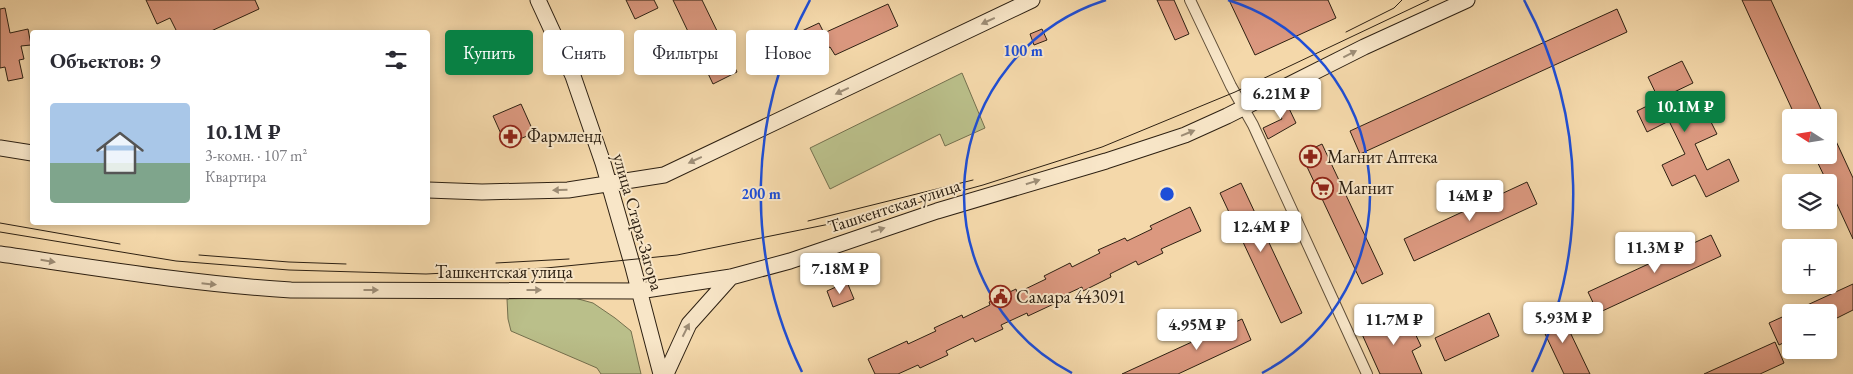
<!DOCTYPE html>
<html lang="ru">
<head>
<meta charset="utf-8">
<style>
	body { margin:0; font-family:"EB Garamond",serif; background:#f7f7f7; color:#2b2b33; height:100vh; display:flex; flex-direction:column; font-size:19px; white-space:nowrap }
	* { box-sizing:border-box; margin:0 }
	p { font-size:16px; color:#7c7c81 }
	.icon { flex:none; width:28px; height:28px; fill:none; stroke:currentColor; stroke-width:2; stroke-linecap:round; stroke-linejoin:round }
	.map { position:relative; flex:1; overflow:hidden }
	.side { position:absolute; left:30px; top:30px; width:400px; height:195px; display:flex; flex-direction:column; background:#fff; border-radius:5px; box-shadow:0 2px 8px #0003 }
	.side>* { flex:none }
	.banner { position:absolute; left:445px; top:30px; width:475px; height:45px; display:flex; gap:10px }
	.needle { width:32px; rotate:282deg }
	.controls { position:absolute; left:1782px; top:109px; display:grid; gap:10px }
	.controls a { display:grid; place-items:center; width:55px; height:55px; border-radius:5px; background:#fff; box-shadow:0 2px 8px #0003; font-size:25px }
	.price { position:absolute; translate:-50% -42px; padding:0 11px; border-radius:5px; background:#fff; color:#222; font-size:16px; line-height:32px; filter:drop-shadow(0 1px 2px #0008) }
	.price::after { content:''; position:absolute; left:50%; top:30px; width:15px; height:11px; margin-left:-8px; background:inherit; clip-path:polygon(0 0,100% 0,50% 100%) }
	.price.selected { background:#0b8043; color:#fff }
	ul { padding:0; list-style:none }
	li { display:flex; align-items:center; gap:15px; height:125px; padding:0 20px }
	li+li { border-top:1px solid #e1e1e2 }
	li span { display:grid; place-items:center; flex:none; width:140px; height:100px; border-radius:5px; color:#555 }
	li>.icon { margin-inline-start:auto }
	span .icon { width:60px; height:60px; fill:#fffc; stroke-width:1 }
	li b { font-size:21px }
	h2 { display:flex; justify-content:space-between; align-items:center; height:60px; padding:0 20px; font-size:21px }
	.tag { padding:0 18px; border-radius:5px; background:#fff; box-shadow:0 2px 8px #0003; font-size:18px; line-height:45px }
	.tag.selected { background:#0b8043; color:#fff }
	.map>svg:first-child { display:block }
	.green { fill:#babf8a; stroke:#74704e }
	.building { fill:#db987f; stroke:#2d2012 }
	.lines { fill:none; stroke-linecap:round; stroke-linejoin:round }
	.street-casing { stroke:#5f4e38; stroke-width:12 }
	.secondary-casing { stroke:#2d2012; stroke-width:17 }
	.street { stroke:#f8e6c8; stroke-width:10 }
	.secondary { stroke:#f8e6c8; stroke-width:15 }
	.tram { stroke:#2d2012; stroke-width:1 }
	.oneway { fill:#9d8d76 }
	.ring { fill:none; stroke:#1d4ed8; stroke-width:2.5 }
	.labels { text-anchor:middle; stroke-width:4; stroke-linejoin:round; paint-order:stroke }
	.poi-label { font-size:18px; fill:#2d2012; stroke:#f8e6c8; text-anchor:start }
	.street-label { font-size:18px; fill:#2d2012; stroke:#f8e6c8 }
	.centre { fill:#1d4ed8; stroke:#f8e6c8; stroke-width:2.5 }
	.ring-label { font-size:15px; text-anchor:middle; font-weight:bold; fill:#1d4ed8; stroke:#f8e6c8; stroke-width:4; stroke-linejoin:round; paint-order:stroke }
</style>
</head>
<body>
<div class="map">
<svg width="1853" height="374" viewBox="0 0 1853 374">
	<rect width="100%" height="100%" fill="#f4d8aa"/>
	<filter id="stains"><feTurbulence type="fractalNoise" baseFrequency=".004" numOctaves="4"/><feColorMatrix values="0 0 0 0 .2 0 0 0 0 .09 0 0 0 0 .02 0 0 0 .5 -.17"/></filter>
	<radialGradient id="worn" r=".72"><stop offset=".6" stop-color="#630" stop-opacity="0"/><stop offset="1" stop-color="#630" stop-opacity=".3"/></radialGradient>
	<!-- green -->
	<path class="green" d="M962,73L985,128L945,146L940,134L830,189L810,148Z
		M571,297L593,303L615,318L631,331L641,374H601L597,368L511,331L508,319L507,299Z"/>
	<!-- building -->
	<path class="building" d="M146,0H255L259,9L209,32H177L170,18L157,24Z
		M626,0H654L658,8L635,19Z
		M673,0H702L737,72L713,84Z
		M1157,0H1174L1189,34L1175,40Z
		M1229,0H1328L1336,18L1255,55Z
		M1742,0H1771L1825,118H1796Z
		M888,4L898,26L835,55L830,47L786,67L776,43L819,23L824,33Z
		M5,8L10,33L28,29L31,45L21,46L24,59L19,60L23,78L8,81L5,67L0,68V9Z
		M1617,9L1627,32L1360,154L1350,131Z
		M1042,29L1047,40L1034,45L1030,34Z
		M1682,61L1693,83L1670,94L1683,120L1705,110L1717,134L1695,144L1707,170L1729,159L1739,181L1706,197L1695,175L1672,186L1662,165L1685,154L1669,121L1647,132L1637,111L1659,100L1648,77Z
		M1284,98L1296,123L1268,139L1263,128L1282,119L1275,103Z
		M521,104L534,133L506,145L493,116Z
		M1829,126L1853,178V239L1829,187V182H1827L1814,155H1829Z
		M1322,144L1383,274L1362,284L1301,154Z
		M1527,182L1537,204L1414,261L1404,239Z
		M1241,183L1302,313L1281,323L1220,193Z
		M1190,207L1201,231L1161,249L1163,253L1138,265L1136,261L1110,274L1111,277L1083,291L1082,287L1056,299L1058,302L1028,316L1027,313L1001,325L1003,329L975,342L973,338L946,351L948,355L920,368L918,365L898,374H875L868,359L907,341L908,344L936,331L934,328L962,315L963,318L990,305L989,302L1016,289L1017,293L1046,279L1044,276L1070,263L1072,267L1100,253L1098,250L1125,238L1127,241L1152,229L1150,226Z
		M1711,235L1721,256L1598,313L1588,292Z
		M847,282L854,299L833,307L827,291Z
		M1853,284V310L1829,322V312H1792Z
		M1559,309L1590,374H1564L1538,319Z
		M1405,312L1421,346L1412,351L1422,374H1380L1361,332Z
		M1489,313L1499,336L1445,361L1435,338Z
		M1791,313V339L1779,345L1769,323Z
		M1242,319L1251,340L1178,374H1122Z
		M1775,342L1784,363L1760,374H1704Z"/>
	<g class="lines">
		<defs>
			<path id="street" d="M1190,0L1231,86L1253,125L1367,374"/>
			<path id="secondary" d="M538,0L573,76L603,163L633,267L661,374
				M0,148L32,153
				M428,190L482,192L568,190L664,175L1032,0
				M0,254C97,268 193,284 291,290L639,291L731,277L790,261L937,211L1106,161L1185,135L1227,116L1364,47L1467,0
				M666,374L689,324L731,277"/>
		</defs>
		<!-- street casing -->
		<use href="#street" class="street-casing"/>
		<!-- secondary casing -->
		<use href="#secondary" class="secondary-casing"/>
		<!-- street -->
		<use href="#street" class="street"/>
		<!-- secondary -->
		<use href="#secondary" class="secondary"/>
		<!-- tram -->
		<path class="tram" d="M1346,32L1394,8L1402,0
			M808,221L973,180
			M0,223L120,244
			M0,232L176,261L289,270L426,274L546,268L677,255L869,216L983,185L1102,147L1235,92L1429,0
			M199,255L289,262L346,264
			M496,263L569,259"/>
	</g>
	<!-- one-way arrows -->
	<defs><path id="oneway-solid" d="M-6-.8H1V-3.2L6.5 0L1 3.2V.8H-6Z" transform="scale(1.25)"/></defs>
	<g class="oneway">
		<use href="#oneway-solid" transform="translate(988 21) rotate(155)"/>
		<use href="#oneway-solid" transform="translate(1350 54) rotate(-27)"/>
		<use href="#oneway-solid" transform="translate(842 91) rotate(155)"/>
		<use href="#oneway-solid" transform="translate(1188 133) rotate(-22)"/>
		<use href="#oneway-solid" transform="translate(695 160) rotate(155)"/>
		<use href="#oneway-solid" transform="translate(1033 182) rotate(-17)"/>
		<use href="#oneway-solid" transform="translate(560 190) rotate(178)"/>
		<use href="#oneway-solid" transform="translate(878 230) rotate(-18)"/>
		<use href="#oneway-solid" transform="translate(48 261) rotate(9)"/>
		<use href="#oneway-solid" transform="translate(209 284) rotate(6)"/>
		<use href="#oneway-solid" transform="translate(371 290)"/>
		<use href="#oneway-solid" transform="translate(534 290)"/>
		<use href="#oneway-solid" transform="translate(686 330) rotate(-63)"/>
	</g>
	<!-- distance rings -->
	<g class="ring">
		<path d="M1072 373A203 203 0 0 1 1106 0M1228 0A203 203 0 0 1 1262 373"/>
		<path d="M802 372A406 406 0 0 1 810 0M1524 0A406 406 0 0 1 1532 372"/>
	</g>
	<!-- icons -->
	<defs>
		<symbol id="pharmacy-ring" viewBox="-11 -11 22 22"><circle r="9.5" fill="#f8e6c8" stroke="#8f2418" stroke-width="1.5"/><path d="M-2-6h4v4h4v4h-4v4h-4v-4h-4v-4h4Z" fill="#8f2418"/></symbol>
		<symbol id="supermarket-ring" viewBox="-11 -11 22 22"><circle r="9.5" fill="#f8e6c8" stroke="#8f2418" stroke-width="1.5"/><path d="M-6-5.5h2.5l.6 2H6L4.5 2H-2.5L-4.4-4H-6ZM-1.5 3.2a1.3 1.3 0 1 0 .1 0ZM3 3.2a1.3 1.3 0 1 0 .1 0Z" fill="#8f2418"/></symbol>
		<symbol id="civic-ring" viewBox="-11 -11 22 22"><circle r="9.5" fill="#f8e6c8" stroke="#8f2418" stroke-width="1.5"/><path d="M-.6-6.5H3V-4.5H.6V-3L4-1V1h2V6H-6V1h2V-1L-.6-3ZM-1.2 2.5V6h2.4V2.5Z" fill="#8f2418"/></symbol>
	</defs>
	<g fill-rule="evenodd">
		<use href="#pharmacy-ring" x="498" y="124" width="25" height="25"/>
		<use href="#pharmacy-ring" x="1298" y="144" width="25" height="25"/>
		<use href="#supermarket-ring" x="1310" y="176" width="25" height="25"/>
		<use href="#civic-ring" x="988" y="284" width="25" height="25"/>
	</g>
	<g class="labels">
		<!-- poi labels -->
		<g class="poi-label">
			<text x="527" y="142">Фармленд</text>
			<text x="1327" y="163">Магнит Аптека</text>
			<text x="1338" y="194">Магнит</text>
			<text x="1016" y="303">Самара 443091</text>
		</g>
		<!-- street labels -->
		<g class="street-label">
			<text transform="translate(894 206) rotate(-18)" y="6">Ташкентская улица</text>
			<text transform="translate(638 222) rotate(74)" y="6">улица Стара-Загора</text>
			<text x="504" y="278">Ташкентская улица</text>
		</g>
	</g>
	<circle cx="1167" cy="194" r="8" class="centre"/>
	<g class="ring-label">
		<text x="1023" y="56">100 m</text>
		<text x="761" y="199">200 m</text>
	</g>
	<rect width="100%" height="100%" filter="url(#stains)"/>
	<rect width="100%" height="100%" fill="url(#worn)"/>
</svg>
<div class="controls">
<a><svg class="needle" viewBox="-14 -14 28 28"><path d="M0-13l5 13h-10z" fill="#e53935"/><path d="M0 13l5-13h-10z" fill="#7c7c81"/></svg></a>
<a><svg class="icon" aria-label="layers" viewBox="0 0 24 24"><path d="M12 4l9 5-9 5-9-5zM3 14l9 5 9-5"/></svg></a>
<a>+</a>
<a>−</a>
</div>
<b class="price" style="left:1281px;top:120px">6.21M ₽</b>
<b class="price selected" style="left:1685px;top:133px">10.1M ₽</b>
<b class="price" style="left:1470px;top:222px">14M ₽</b>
<b class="price" style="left:1261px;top:253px">12.4M ₽</b>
<b class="price" style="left:1655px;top:274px">11.3M ₽</b>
<b class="price" style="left:840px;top:295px">7.18M ₽</b>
<b class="price" style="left:1563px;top:344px">5.93M ₽</b>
<b class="price" style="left:1394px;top:346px">11.7M ₽</b>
<b class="price" style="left:1197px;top:351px">4.95M ₽</b>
<div class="banner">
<a class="tag selected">Купить</a>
<a class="tag">Снять</a>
<a class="tag">Фильтры</a>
<a class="tag">Новое</a>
</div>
<section class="side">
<h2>Объектов: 9<svg class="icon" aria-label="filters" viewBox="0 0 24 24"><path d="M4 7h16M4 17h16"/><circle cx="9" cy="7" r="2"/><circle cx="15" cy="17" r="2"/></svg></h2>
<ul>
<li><span style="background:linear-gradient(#a9c7e8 60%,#7fa58c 0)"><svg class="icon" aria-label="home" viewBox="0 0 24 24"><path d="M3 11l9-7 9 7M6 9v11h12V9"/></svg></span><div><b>10.1M ₽</b><p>3-комн. · 107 m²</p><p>Квартира</p></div></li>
</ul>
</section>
</div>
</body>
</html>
